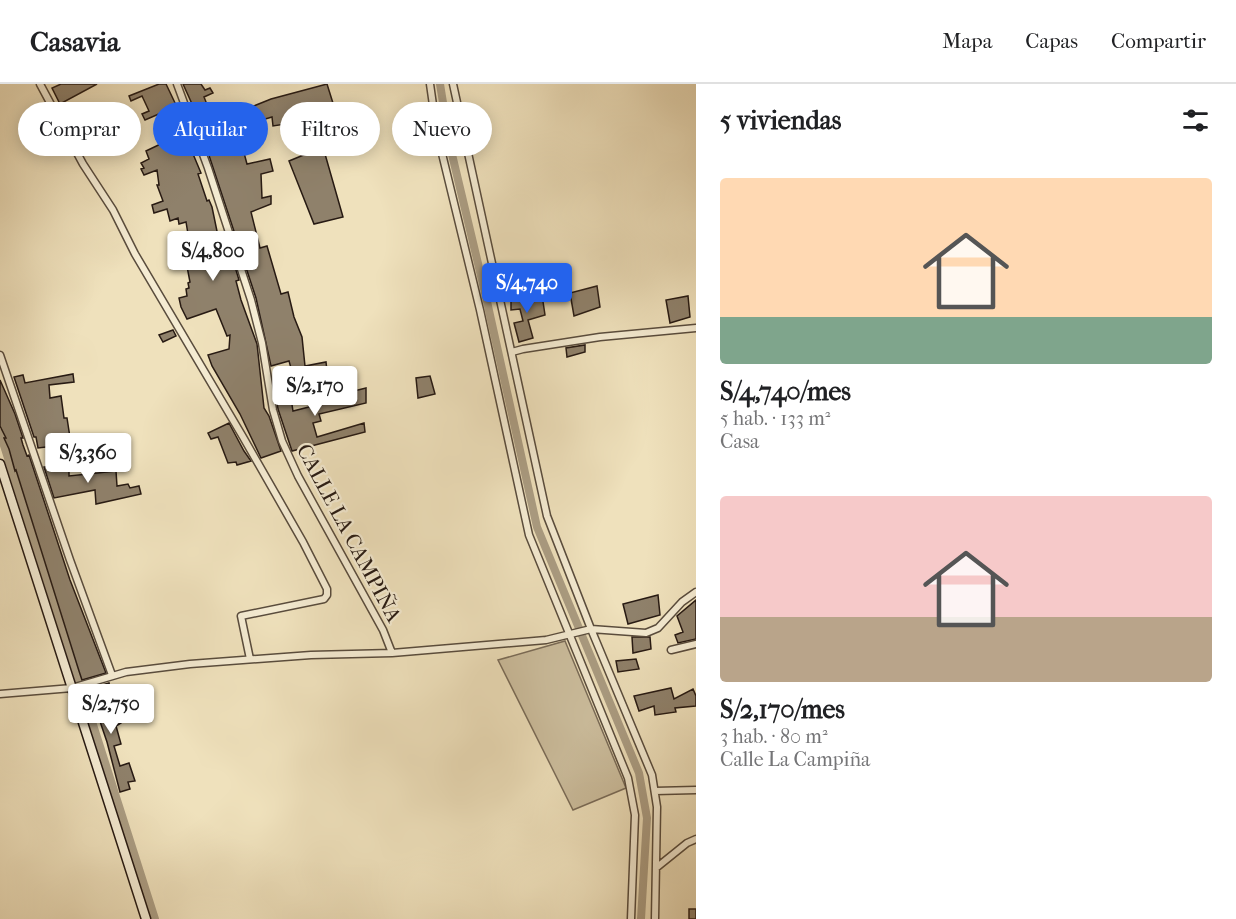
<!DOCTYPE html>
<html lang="es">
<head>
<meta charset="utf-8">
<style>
	body { margin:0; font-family:"IM FELL French Canon",serif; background:#f6f6f6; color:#202124; height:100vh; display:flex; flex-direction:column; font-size:22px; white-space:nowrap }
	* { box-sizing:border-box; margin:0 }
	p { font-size:20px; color:#757577 }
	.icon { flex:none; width:33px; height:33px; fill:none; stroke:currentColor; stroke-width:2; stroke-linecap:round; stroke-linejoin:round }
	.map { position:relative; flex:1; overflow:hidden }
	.drawer { display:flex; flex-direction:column; background:#fff; width:540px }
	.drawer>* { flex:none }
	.top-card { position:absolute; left:18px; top:18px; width:570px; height:54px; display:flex; gap:12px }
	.price { position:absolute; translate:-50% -51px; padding:0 14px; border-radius:6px; background:#fff; color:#222; font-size:20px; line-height:39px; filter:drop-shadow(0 2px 3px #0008) }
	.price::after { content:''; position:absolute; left:50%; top:36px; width:18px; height:14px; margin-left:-9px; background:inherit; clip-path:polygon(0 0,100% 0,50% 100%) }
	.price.on { background:#2563eb; color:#fff }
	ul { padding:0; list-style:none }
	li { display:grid; align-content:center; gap:12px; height:318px; padding:0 24px }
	li span { display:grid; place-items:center; height:186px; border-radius:6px; color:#555 }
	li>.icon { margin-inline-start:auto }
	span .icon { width:108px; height:108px; fill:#fffc; stroke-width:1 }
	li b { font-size:26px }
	h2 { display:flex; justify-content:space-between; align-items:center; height:72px; padding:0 24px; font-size:26px }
	.tag { padding:0 21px; border-radius:27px; background:#fff; box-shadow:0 3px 15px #0003; font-size:21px; line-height:54px }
	.tag.on { background:#2563eb; color:#fff }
	header { display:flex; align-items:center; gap:36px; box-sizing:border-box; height:84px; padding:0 30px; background:#fff; border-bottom:2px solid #e0e0e0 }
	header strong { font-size:28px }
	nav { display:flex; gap:33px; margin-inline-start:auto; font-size:21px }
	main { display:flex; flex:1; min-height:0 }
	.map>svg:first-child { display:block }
	.green { fill:#cdbf9f; stroke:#7a6c59; stroke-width:1.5 }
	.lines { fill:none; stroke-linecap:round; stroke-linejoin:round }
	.canal { stroke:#ab9d83; stroke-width:8 }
	.building { fill:#8f816b; stroke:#271a13; stroke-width:1.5 }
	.street-casing { stroke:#594c3d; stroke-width:9 }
	.secondary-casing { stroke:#271a13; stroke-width:11 }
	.street { stroke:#f5ecd3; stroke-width:6 }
	.secondary { stroke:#f5ecd3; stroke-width:8 }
	.labels { text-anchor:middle; stroke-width:4.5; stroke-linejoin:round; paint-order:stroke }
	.street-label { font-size:21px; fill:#271a13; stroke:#f5ecd3 }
</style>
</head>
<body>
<header>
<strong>Casavia</strong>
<nav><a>Mapa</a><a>Capas</a><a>Compartir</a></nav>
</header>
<main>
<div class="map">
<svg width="696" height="835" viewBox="0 0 696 835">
	<rect width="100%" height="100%" fill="#efe1bc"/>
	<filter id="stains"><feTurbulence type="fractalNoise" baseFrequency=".00333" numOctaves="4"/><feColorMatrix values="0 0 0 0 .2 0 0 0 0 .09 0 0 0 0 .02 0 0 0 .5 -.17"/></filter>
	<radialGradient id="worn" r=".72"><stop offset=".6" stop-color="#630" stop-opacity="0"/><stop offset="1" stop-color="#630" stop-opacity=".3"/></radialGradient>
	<!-- green -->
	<path class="green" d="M565,557L626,704L573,726L498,576Z"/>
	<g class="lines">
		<!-- canal -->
		<path class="canal" d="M440,0L450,62L486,213L537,443L639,689L647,734L641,835
			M0,349L155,835"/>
	</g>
	<!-- building -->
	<path class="building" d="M61,0H97L60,20L52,4Z
		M159,0H166L176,21L173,22L177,31L171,33L168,26L145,36L142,30L149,27L142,12L131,17L129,12Z
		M183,0H201L205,6L210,4L213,9L204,13L214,38L271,15L327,0L337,32L273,42L272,33L255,38L258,48L240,54L247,80L270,75L273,87L261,90L262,114L271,112V120L251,128L260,164L267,162L281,210L288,208L294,233L302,253L305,282L326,278L327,287L295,294L294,284H291L289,277L271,282L256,214L199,41L194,31H197Z
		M180,39L201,89L198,90L207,117L209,116L212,123L219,157H223L228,177L233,176L239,196L236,197L241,216L257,260L264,324L269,332L281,367L261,374L240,330L212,282L208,271L229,265L230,251L227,252L216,225L187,235L181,223L179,214L187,212L186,205L189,204L188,199L190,198L185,172L193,170L187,151L188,150L186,138L179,140L178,134L170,137L167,125L154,129L152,121L163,117L157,101H159L157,86L144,91L141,85L144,84L141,79L149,75L146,67L167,57L162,49Z
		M323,63L343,133L314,140L289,77Z
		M567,187L570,204H558L556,190Z
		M597,202L600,223L574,232L570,209Z
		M542,211L545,231L528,236L533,254L519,258L514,239L523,237L520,225L511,226V215Z
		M688,212L690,233L670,239L666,216Z
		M173,246L176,252L163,258L159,251Z
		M585,261V268L567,273L566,264Z
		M73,290L74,298L49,301L50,314L61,312L64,334H67L71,360L38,364L36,353H34L14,293L23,291L25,299Z
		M430,292L435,310L418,314L416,294Z
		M0,296L15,330L23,354H21L23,361L27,372L29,371L70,496L106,589L82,596L79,587L16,386L15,387L9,365L4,354H6L0,342Z
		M283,302L284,309L305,304L308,310L291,314L293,327L329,318L330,313L366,304V319L319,330L321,337L313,339L317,353L364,339L365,348L292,367L278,325L275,305Z
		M229,339L244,367L251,377L237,381L236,378L228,379L218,353L211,355L208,349Z
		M69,379V392L116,387L117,402L128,400L130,404L139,402L141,410L96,420L95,406L54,414L44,383Z
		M658,511L660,531L628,540L623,520Z
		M696,516V555L678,559L675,551L683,548L677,532Z
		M632,553H650L651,565L633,569Z
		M636,575L639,585L618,588L616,577Z
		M109,599L112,614L104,616L110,635L118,632L121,639L116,642L121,660L114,662L120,682L129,679L135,697L128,698L130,705L120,708L107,658L89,605Z
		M671,604L674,615L693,605L696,612V622L675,624L676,628L655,631L654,622L639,627L634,612Z
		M689,825H696V835H689Z"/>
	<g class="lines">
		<defs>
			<path id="street" d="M40,0L83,80L113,126L135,170L243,353L303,458L327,505V511L324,515L241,532L250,575
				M177,0L208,84L251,216L262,259L273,326L282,357L298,392L383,546L392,569
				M430,0L437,49L480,226L529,451L628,694L635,731L631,835
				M453,0L547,432L591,545L652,691L657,723L655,835
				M512,268L523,265L600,253L696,244
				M0,271L70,476L112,591
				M671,566L696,560
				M0,610L72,604L126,588L190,580L311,571L392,569L546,556L591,545L646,549L658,544L682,518L696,508
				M655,707L696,706
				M656,784L687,759L696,755"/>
			<path id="secondary" d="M0,380L146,835"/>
		</defs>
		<!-- street casing -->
		<use href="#street" class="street-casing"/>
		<!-- secondary casing -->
		<use href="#secondary" class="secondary-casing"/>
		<!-- street -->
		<use href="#street" class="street"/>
		<!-- secondary -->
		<use href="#secondary" class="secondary"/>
	</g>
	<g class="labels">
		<!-- street labels -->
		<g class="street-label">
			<text transform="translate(349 449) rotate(62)" y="7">CALLE LA CAMPIÑA</text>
		</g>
	</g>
	<rect width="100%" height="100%" filter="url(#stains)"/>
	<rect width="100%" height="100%" fill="url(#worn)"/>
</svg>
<b class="price" style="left:213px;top:198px">S/4,800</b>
<b class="price on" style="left:527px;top:230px">S/4,740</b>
<b class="price" style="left:315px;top:333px">S/2,170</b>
<b class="price" style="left:88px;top:400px">S/3,360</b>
<b class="price" style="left:111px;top:651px">S/2,750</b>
<div class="top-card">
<a class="tag">Comprar</a>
<a class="tag on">Alquilar</a>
<a class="tag">Filtros</a>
<a class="tag">Nuevo</a>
</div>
</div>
<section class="drawer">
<h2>5 viviendas<svg class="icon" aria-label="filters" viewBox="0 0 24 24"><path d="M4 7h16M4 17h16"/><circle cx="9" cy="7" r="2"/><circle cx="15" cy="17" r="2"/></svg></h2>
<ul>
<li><span style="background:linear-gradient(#ffd9b3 75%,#7fa58c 0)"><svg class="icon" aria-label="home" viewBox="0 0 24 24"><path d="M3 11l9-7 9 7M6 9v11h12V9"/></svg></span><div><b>S/4,740/mes</b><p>5 hab. · 133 m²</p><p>Casa</p></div></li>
<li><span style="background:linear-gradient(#f6c9c9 65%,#b9a48a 0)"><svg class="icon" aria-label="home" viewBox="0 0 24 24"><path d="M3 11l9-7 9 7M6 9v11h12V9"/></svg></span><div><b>S/2,170/mes</b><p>3 hab. · 80 m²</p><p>Calle La Campiña</p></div></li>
</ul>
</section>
</main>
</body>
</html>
